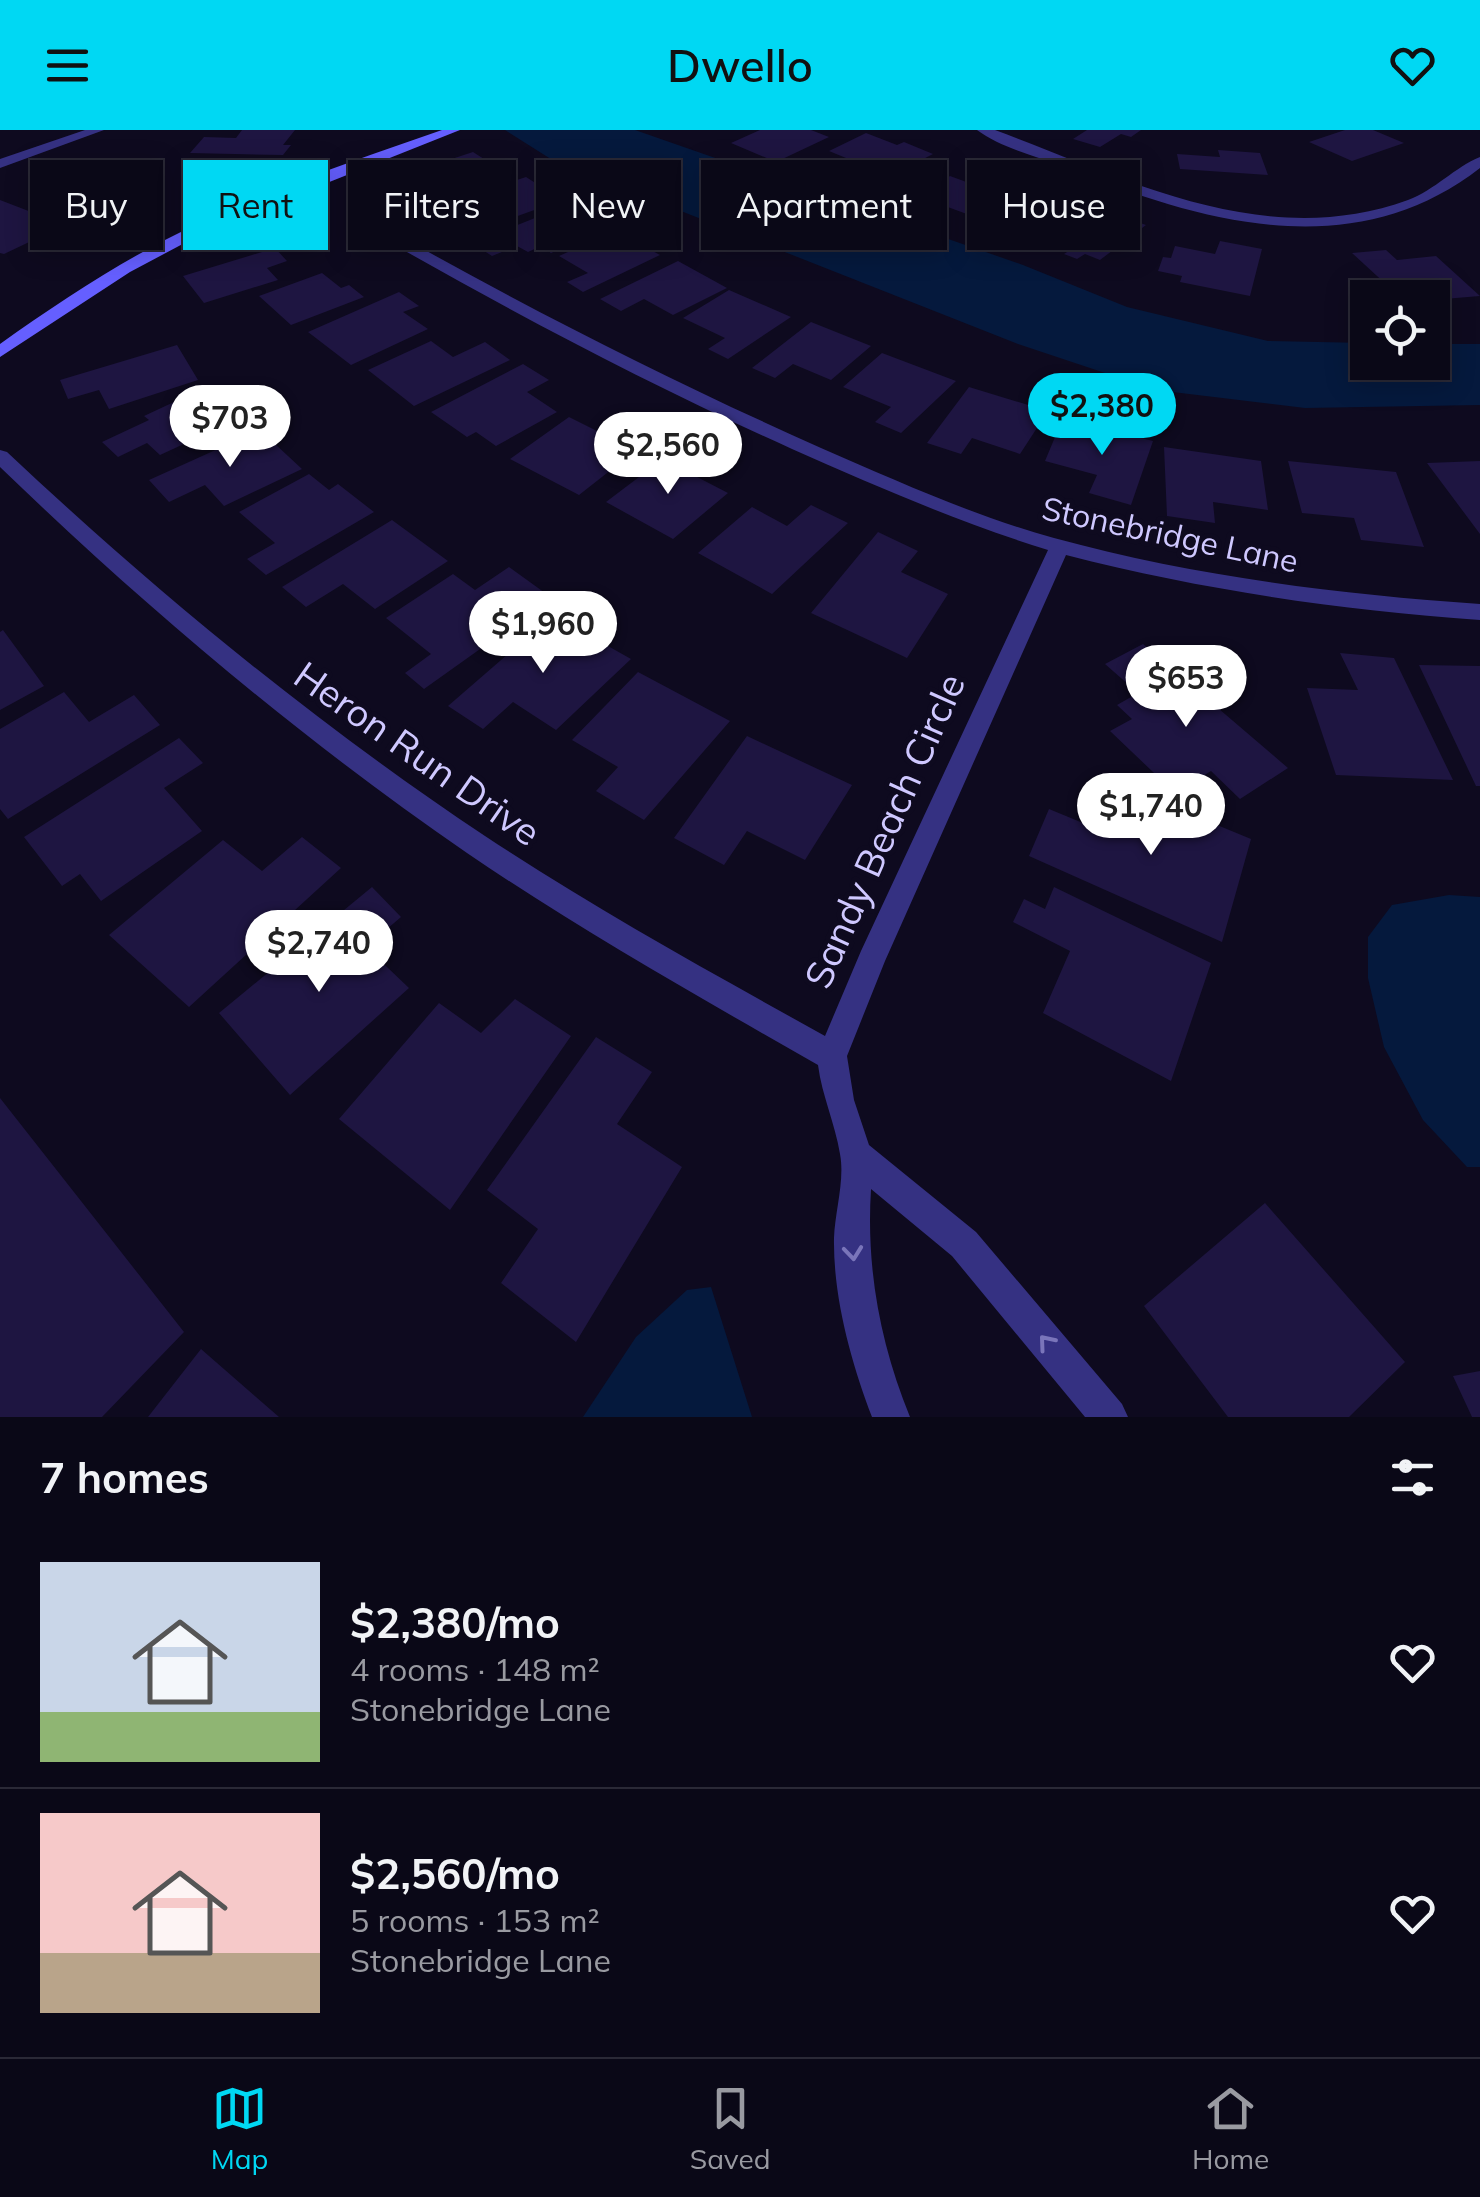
<!DOCTYPE html>
<html lang="en">
<head>
<meta charset="utf-8">
<style>
	body { margin:0; font-family:Mulish,sans-serif; background:#131120; color:#f1f3f6; height:100vh; display:flex; flex-direction:column; font-size:38px; white-space:nowrap }
	* { box-sizing:border-box; margin:0 }
	p { font-size:32px; color:#999aa1 }
	.icon { flex:none; width:55px; height:55px; fill:none; stroke:currentColor; stroke-width:2; stroke-linecap:round; stroke-linejoin:round }
	.map { position:relative; height:1287px; overflow:hidden }
	.panel { display:flex; flex-direction:column; background:#0a0817; flex:1 }
	.panel>* { flex:none }
	.guide { position:absolute; left:30px; top:30px; width:1420px; height:90px; display:flex; gap:20px }
	.tools { position:absolute; left:1350px; top:150px; display:grid; gap:20px }
	.tools a { display:grid; place-items:center; width:100px; height:100px; border-radius:0px; background:#0a0817; box-shadow:0 5px 25px #0003,0 0 0 2px #2a2936; font-size:50px }
	.price { position:absolute; translate:-50% -85px; padding:0 22px; border-radius:35px; background:#fff; color:#222; font-size:32px; line-height:65px; filter:drop-shadow(0 2px 5px #0008) }
	.price::after { content:''; position:absolute; left:50%; top:60px; width:30px; height:22px; margin-left:-15px; background:inherit; clip-path:polygon(0 0,100% 0,50% 100%) }
	.price.current { background:#00d8f3; color:#111 }
	ul { padding:0; list-style:none }
	li { display:flex; align-items:center; gap:30px; height:250px; padding:0 40px }
	li+li { border-top:2px solid #2a2936 }
	li span { display:grid; place-items:center; flex:none; width:280px; height:200px; border-radius:0px; color:#555 }
	li>.icon { margin-inline-start:auto }
	span .icon { width:120px; height:120px; fill:#fffc; stroke-width:1 }
	li b { font-size:42px }
	h2 { display:flex; justify-content:space-between; align-items:center; height:120px; padding:0 40px; font-size:42px }
	.pill { padding:0 35px; border-radius:0px; background:#0a0817; box-shadow:0 5px 25px #0003,0 0 0 2px #2a2936; font-size:35px; line-height:90px }
	.pill.current { background:#00d8f3; color:#111 }
	header { display:flex; justify-content:space-between; align-items:center; height:130px; padding:0 40px; background:#00d8f3; color:#111; font-size:45px; font-weight:600 }
	.tabs { display:flex; justify-content:space-around; align-items:center; height:140px; border-top:2px solid #2a2936; background:#0a0817; font-size:28px; color:#999aa1 }
	.tabs a { display:grid; justify-items:center; gap:5px }
	.tabs .current { color:#00d8f3 }
	.map>svg:first-child { display:block }
	.water { fill:#05193d }
	.building { fill:#1e1541 }
	.lines { fill:none; stroke-linecap:round; stroke-linejoin:round }
	.street { fill:#353182; fill-rule:evenodd }
	.secondary { fill:#655fff; fill-rule:evenodd }
	.oneway { stroke:#7a75ba }
	.labels { text-anchor:middle; stroke-width:10; stroke-linejoin:round; paint-order:stroke }
	.far-street-label { font-size:32px; fill:#cfc8ff; stroke:#0e0a1f }
	.street-label { font-size:38px; fill:#cfc8ff; stroke:#0e0a1f }
</style>
</head>
<body>
<header><svg class="icon" aria-label="menu" viewBox="0 0 24 24"><path d="M4 6h16M4 12h16M4 18h16"/></svg>Dwello<svg class="icon" aria-label="heart" viewBox="0 0 24 24"><path d="M12 20l-8-8c-3-5 5-10 8-4 3-6 11-1 8 4z"/></svg></header>
<div class="map">
<svg width="1480" height="1287" viewBox="0 0 1480 1287">
	<rect width="100%" height="100%" fill="#0e0a1f"/>
	<!-- water -->
	<path class="water" d="M505,0H635L1023,135L1127,177L1268,211L1367,213L1368,232H1432L1433,214H1480V275L1305,278L1156,260L1018,214L554,31Z
		M1449,765L1480,767V1037H1467L1423,990L1384,917L1368,848V807L1392,775Z
		M711,1157L752,1287H583L636,1207L687,1160Z"/>
	<!-- building -->
	<path class="building" d="M242,0H295L283,15H291L283,25L190,23L204,7L236,8Z
		M760,0H811L829,7L776,32L731,13Z
		M1087,0H1141L1131,7L1121,4L1100,17L1073,9Z
		M1345,0H1373L1404,13L1352,31L1309,12Z
		M866,3L897,15L904,12L933,24L892,45L874,37L864,42L838,32L846,28L829,21Z
		M1218,20L1260,23L1268,45L1180,39L1177,24L1220,27Z
		M473,22L509,45L458,63L440,51L415,59L397,47Z
		M105,28L150,45L95,70L50,53Z
		M950,46L988,60L1008,47L1035,56L983,90L918,66Z
		M526,47L562,70L484,98L470,88L492,80L471,65Z
		M0,70L65,95L4,124L0,123Z
		M1050,82L1096,98L1115,84L1146,95L1100,130L1085,124L1077,129L1064,124L1072,119L1023,100Z
		M545,84L561,94L581,86L597,95L582,101L591,106L551,123L541,116L528,122L517,116L492,126L472,113Z
		M615,101L660,125L583,162L567,152L588,143L559,126Z
		M1220,111L1262,119L1250,166L1180,152L1182,146L1158,141L1163,127L1171,128L1175,116L1215,124Z
		M275,118L287,131L267,138L278,150L204,173L183,146Z
		M1386,120L1397,130L1436,126L1480,166L1432,170L1401,168L1352,123Z
		M678,131L727,158L673,185L644,169L621,181L600,169Z
		M322,143L341,158L349,155L364,167L291,195L259,166Z
		M729,160L791,187L728,229L708,219L725,208L683,188Z
		M399,162L419,176L403,182L428,199L351,235L308,202Z
		M811,192L871,216L831,250L793,234L775,248L752,238Z
		M431,211L453,227L485,212L510,230L414,276L368,240Z
		M177,215L198,250L109,279L99,260L68,269L60,250Z
		M882,223L956,251L901,303L875,292L891,277L843,257Z
		M523,234L549,250L527,262L557,282L496,316L476,302L467,307L431,282Z
		M969,257L1048,281L1020,324L972,308L961,324L927,313Z
		M204,258L246,292L191,319L186,313L160,325L147,313L118,327L102,312L149,290L144,286Z
		M569,287L605,305L627,289L658,303L579,365L510,329Z
		M1063,288L1153,311L1131,375L1089,363L1097,345L1045,331Z
		M260,300L302,339L224,376L205,355L169,372L149,350Z
		M1164,317L1261,331L1268,380L1213,372L1215,393L1167,386Z
		M676,319L687,325L674,335L728,363L673,409L606,372Z
		M1288,331L1396,342L1424,417L1361,410L1354,388L1302,383Z
		M1480,331V404L1427,333Z
		M309,344L329,360L338,354L374,382L266,445L247,429L275,413L239,382Z
		M811,375L848,393L772,464L698,423L752,377L787,396Z
		M392,390L448,431L375,479L343,454L306,477L282,457Z
		M878,402L918,421L901,442L948,464L907,528L811,483Z
		M509,437L552,468L424,559L405,543L431,524L386,488L453,444L475,460Z
		M553,485L631,529L556,600L513,572L483,599L448,576Z
		M3,500L44,556L0,580V502Z
		M1143,514L1288,638L1240,669L1211,641L1175,663L1110,601L1132,589L1117,575L1138,563L1105,534Z
		M1340,523L1394,528L1453,650L1336,645L1307,558L1358,560Z
		M1419,535L1480,536V656H1476Z
		M638,542L730,591L644,690L596,661L618,637L572,610Z
		M64,562L89,592L134,565L160,595L8,689L0,679V599Z
		M747,606L852,655L805,730L747,701L724,735L674,708Z
		M179,608L203,633L164,658L202,701L101,771L80,744L62,756L24,707Z
		M1113,652L1251,709L1222,812L1029,726L1049,679L1095,698Z
		M302,707L341,738L189,877L109,805L223,710L262,741Z
		M372,757L401,787L366,817L409,858L290,965L219,883Z
		M1054,757L1211,833L1171,951L1043,883L1070,821L1013,792L1024,769L1045,779Z
		M515,869L571,906L450,1080L339,989L439,873L481,903Z
		M596,907L652,942L617,994L682,1037L576,1212L501,1153L538,1099L487,1060Z
		M0,968L184,1202L102,1287H0Z
		M1265,1073L1405,1232L1349,1287H1228L1144,1176Z
		M201,1219L279,1287H148Z
		M1480,1241V1287H1472L1453,1246Z"/>
	<g class="lines">
		<!-- street -->
		<path class="street" d="M85,0H104L0,38V29Z
			M977,0H995C1127,49 1264,122 1408,70C1435,60 1455,37 1480,27V38C1354,136 1202,93 1068,38C1039,27 1001,18 977,0Z
			M372,96H382C525,177 671,251 821,318C897,351 974,386 1054,408C1193,446 1336,464 1480,474V490C1340,480 1202,460 1066,425L885,831L847,926L854,970L869,1015L976,1102L1122,1274L1128,1287H1085L952,1126L871,1059C866,1138 880,1213 910,1287H872C851,1232 833,1167 834,1108C835,1081 845,1050 840,1024C835,993 822,966 818,935C699,867 580,800 467,723C300,608 146,478 0,337V320L7,322C156,462 314,592 485,706C595,779 710,842 825,906L861,821L1048,420C960,393 876,356 792,319C648,254 509,181 372,102Z"/>
		<!-- secondary -->
		<path class="secondary" d="M442,0H460L209,100L130,142L0,227V214C52,177 106,141 163,111C252,65 347,33 442,0Z"/>
	</g>
	<!-- one-way arrows -->
	<defs><path id="oneway-chevron" d="M-2-3.5L2.5 0L-2 3.5" fill="none" stroke-width="1.6" stroke-linecap="round" stroke-linejoin="round" transform="scale(2.5)"/></defs>
	<g class="oneway">
		<use href="#oneway-chevron" transform="translate(853 1123) rotate(84)"/>
		<use href="#oneway-chevron" transform="translate(1046 1212) rotate(-130)"/>
	</g>
	<g class="labels">
		<!-- far-street labels -->
		<g class="far-street-label">
			<text transform="translate(1170 405) rotate(12)" y="11">Stonebridge Lane</text>
		</g>
		<!-- street labels -->
		<g class="street-label">
			<text transform="translate(417 624) rotate(35)" y="13">Heron Run Drive</text>
			<text transform="translate(885 701) rotate(-66)" y="13">Sandy Beach Circle</text>
		</g>
	</g>
</svg>
<div class="tools">
<a><svg class="icon" aria-label="locate" viewBox="0 0 24 24"><circle cx="12" cy="12" r="6"/><path d="M12 2v4M12 18v4M2 12h4M18 12h4"/></svg></a>
</div>
<b class="price current" style="left:1102px;top:328px">$2,380</b>
<b class="price" style="left:230px;top:340px">$703</b>
<b class="price" style="left:668px;top:367px">$2,560</b>
<b class="price" style="left:543px;top:546px">$1,960</b>
<b class="price" style="left:1186px;top:600px">$653</b>
<b class="price" style="left:1151px;top:728px">$1,740</b>
<b class="price" style="left:319px;top:865px">$2,740</b>
<div class="guide">
<a class="pill">Buy</a>
<a class="pill current">Rent</a>
<a class="pill">Filters</a>
<a class="pill">New</a>
<a class="pill">Apartment</a>
<a class="pill">House</a>
</div>
</div>
<section class="panel">
<h2>7 homes<svg class="icon" aria-label="filters" viewBox="0 0 24 24"><path d="M4 7h16M4 17h16"/><circle cx="9" cy="7" r="2"/><circle cx="15" cy="17" r="2"/></svg></h2>
<ul>
<li><span style="background:linear-gradient(#c9d6e8 75%,#8fb573 0)"><svg class="icon" aria-label="home" viewBox="0 0 24 24"><path d="M3 11l9-7 9 7M6 9v11h12V9"/></svg></span><div><b>$2,380/mo</b><p>4 rooms · 148 m²</p><p>Stonebridge Lane</p></div><svg class="icon" aria-label="heart" viewBox="0 0 24 24"><path d="M12 20l-8-8c-3-5 5-10 8-4 3-6 11-1 8 4z"/></svg></li>
<li><span style="background:linear-gradient(#f6c9c9 70%,#b9a48a 0)"><svg class="icon" aria-label="home" viewBox="0 0 24 24"><path d="M3 11l9-7 9 7M6 9v11h12V9"/></svg></span><div><b>$2,560/mo</b><p>5 rooms · 153 m²</p><p>Stonebridge Lane</p></div><svg class="icon" aria-label="heart" viewBox="0 0 24 24"><path d="M12 20l-8-8c-3-5 5-10 8-4 3-6 11-1 8 4z"/></svg></li>
</ul>
</section>
<nav class="tabs">
<a class="current"><svg class="icon" aria-label="map" viewBox="0 0 24 24"><path d="M3 6l6-2 6 2 6-2v14l-6 2-6-2-6 2zM9 4v14M15 6v14"/></svg>Map</a>
<a><svg class="icon" aria-label="saved" viewBox="0 0 24 24"><path d="M7 4h10v16l-5-4-5 4z"/></svg>Saved</a>
<a><svg class="icon" aria-label="home" viewBox="0 0 24 24"><path d="M3 11l9-7 9 7M6 9v11h12V9"/></svg>Home</a>
</nav>
</body>
</html>
